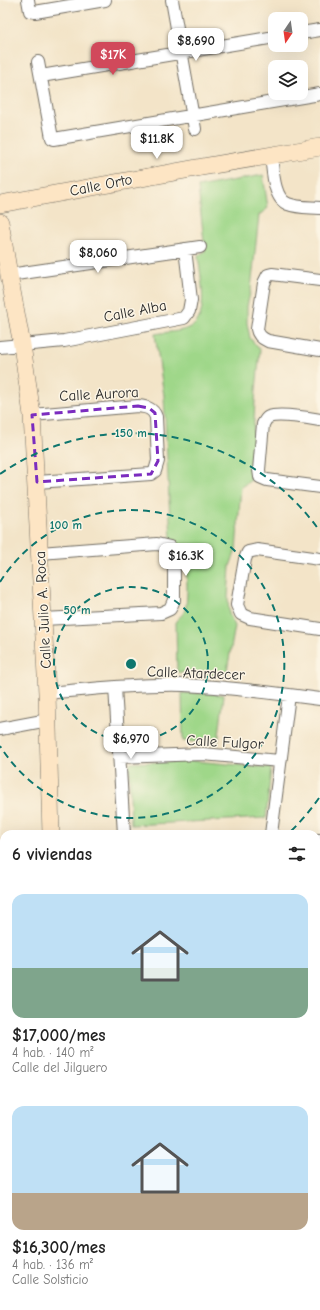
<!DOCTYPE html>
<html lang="es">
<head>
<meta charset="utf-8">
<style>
	body { margin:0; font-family:"Comic Neue",sans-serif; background:#f6f6f6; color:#222; height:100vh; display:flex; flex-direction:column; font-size:15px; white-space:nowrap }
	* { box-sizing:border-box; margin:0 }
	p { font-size:13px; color:#767676 }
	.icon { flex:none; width:22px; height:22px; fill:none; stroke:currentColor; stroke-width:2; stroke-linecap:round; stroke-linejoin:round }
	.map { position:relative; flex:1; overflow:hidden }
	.sheet { position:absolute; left:0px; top:830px; width:320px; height:480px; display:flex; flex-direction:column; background:#fff; border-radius:12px 12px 0 0; box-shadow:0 4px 16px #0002 }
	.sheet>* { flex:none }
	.needle { width:26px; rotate:193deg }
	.tools { position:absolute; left:268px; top:12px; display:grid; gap:8px }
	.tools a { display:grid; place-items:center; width:40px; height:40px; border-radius:8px; background:#fff; box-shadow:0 4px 16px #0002; font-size:20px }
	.price { position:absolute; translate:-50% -34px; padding:0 9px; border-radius:8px; background:#fff; color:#222; font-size:13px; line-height:26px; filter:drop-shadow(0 1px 2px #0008) }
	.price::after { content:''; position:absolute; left:50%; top:24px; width:12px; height:9px; margin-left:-6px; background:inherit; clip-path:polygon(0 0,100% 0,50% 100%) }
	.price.selected { background:#d1495b; color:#fff }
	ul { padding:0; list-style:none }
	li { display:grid; align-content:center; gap:8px; height:212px; padding:0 12px }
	li span { display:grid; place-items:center; height:124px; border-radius:12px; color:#555 }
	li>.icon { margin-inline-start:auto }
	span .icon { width:72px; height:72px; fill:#fffc; stroke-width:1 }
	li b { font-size:17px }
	h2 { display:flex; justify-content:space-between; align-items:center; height:48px; padding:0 12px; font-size:17px }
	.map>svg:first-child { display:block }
	.green { fill:#9fd789; stroke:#65815a }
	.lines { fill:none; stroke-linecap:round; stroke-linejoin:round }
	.street-casing { stroke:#716c62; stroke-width:14 }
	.secondary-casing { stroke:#716c62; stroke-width:18 }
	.street { stroke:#fff; stroke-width:12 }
	.secondary { stroke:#fde5c4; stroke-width:17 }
	.marked { fill:none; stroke:#7b2cbf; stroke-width:3; stroke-dasharray:8 5; stroke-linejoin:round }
	.ring { fill:none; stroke:#0f766e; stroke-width:2; stroke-dasharray:7 5 }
	.labels { text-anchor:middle; stroke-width:3; stroke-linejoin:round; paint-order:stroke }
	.street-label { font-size:15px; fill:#2b2b2b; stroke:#fcf5e5 }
	.centre { fill:#0f766e; stroke:#fcf5e5; stroke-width:2 }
	.ring-label { font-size:12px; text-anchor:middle; font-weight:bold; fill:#0f766e; stroke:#fcf5e5; stroke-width:3; stroke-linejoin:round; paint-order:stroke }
</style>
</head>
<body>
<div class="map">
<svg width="320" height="1310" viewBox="0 0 320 1310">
	<rect width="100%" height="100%" fill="#fcf5e5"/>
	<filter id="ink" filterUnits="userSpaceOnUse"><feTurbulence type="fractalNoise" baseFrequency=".025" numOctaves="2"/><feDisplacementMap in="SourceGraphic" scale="8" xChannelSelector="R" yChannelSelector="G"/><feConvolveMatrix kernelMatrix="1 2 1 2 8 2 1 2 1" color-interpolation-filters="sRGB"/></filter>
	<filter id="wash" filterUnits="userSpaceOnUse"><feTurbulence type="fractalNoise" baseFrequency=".012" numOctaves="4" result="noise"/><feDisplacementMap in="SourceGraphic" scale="16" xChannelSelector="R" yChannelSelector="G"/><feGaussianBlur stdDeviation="0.9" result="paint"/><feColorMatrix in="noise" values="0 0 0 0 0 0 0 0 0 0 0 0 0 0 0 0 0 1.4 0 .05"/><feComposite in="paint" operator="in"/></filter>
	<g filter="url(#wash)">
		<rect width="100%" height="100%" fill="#f3e4c8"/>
		<!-- green -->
		<path class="green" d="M263,175L268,208L259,215L251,289L247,306V323L250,338L260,350L255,400L251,480L241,487L236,550L230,566L228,597L229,614L235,626L226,676L177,672L176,621C178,618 183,615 184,612C189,604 187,562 184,553C181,547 177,544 171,540L164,396L155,334C166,332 179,332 189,328C211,320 200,273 198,256L205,251L198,187Z
			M182,693H203L224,695L218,743L183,741Z
			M195,761L271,768L266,818L131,825L129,763Z
			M316,849L320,854V993L316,994Z
			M316,1021H320V1310H179L177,1306H316Z"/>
	</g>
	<g filter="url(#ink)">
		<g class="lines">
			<defs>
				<path id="street" d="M28,0L30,11L35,12L105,0
					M172,0L195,129
					M301,33L320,30
					M38,62L52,138L54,139L320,94
					M41,76L275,37
					M271,155C273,169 273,199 288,204C298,208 310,207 320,208
					M9,275L200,247
					M320,280L272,274L268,275L264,283L257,329C258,335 261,338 268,341L320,350
					M0,347L64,341L184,318L189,311L191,300L185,249
					M32,415L138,406C146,407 153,408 156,417L158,461L155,471L151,474L37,482
					M320,420C309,418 278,413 269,417C266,418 265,421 263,424L259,470L260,477L267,480L320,487
					M40,553L157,544L170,547L174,555V600L170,609L161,613L43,619
					M320,559L257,550L248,552L245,559L237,605L241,614L250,618L320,629
					M115,687L124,834
					M47,693C92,689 138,684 184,685C229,687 275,693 320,699
					M0,729L48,720
					M119,757L203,754L280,761
					M271,834L289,695
					M316,840H320
					M0,992H4
					M0,1063L4,1071
					M0,1120L4,1119
					M0,1166L4,1164
					M0,1246L4,1244
					M21,1310L28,1306"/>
				<path id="secondary" d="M0,204L202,167L320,147
					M0,222L9,275L22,345L32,415L47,693L51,834
					M316,1007H320
					M150,1306L152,1310
					M168,1306L170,1310"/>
			</defs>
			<!-- street casing -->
			<use href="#street" class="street-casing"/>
			<!-- secondary casing -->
			<use href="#secondary" class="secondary-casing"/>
			<!-- street -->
			<use href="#street" class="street"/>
			<!-- secondary -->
			<use href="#secondary" class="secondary"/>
		</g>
	</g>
	<!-- marked area -->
	<path class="marked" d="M138,406L149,408L155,413L158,461L151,474L37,482L32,415Z"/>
	<!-- distance rings -->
	<g class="ring">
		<circle cx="131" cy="664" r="77"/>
		<path d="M0 582A154 154 0 1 1 0 746"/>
		<path d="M319 798A231 231 0 0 1 289 833M0 474A231 231 0 0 1 319 530"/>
	</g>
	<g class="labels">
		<!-- street labels -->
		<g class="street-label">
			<text transform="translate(101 185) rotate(-11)" y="5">Calle Orto</text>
			<text transform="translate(135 311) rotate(-11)" y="5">Calle Alba</text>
			<text transform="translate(99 394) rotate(-3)" y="5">Calle Aurora</text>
			<text transform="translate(43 610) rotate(-93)" y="5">Calle Julio A. Roca</text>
			<text transform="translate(196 673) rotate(2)" y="5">Calle Atardecer</text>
			<text transform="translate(225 742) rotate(3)" y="5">Calle Fulgor</text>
		</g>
	</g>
	<circle cx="131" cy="664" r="6" class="centre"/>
	<g class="ring-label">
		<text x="131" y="437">150 m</text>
		<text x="66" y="529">100 m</text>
		<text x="77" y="614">50 m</text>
	</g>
</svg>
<div class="tools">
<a><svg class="needle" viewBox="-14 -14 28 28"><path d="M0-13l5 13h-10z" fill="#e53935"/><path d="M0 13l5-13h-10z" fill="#767676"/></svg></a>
<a><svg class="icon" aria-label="layers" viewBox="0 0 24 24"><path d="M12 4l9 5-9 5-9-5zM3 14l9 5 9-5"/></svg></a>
</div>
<b class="price" style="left:196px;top:62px">$8,690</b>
<b class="price selected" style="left:113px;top:76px">$17K</b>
<b class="price" style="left:157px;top:160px">$11.8K</b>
<b class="price" style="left:98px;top:274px">$8,060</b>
<b class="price" style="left:186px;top:577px">$16.3K</b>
<b class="price" style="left:131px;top:760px">$6,970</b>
<section class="sheet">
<h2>6 viviendas<svg class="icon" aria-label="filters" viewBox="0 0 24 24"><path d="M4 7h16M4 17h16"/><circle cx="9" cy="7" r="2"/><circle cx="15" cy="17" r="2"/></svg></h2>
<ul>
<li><span style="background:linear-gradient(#bfe0f5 60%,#7fa58c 0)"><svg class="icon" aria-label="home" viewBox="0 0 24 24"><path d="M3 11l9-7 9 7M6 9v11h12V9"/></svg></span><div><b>$17,000/mes</b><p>4 hab. · 140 m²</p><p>Calle del Jilguero</p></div></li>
<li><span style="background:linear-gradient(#bfe0f5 70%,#b9a48a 0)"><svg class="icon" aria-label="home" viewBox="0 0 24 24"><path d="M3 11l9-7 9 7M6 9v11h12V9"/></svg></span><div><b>$16,300/mes</b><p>4 hab. · 136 m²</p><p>Calle Solsticio</p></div></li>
</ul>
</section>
</div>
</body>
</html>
